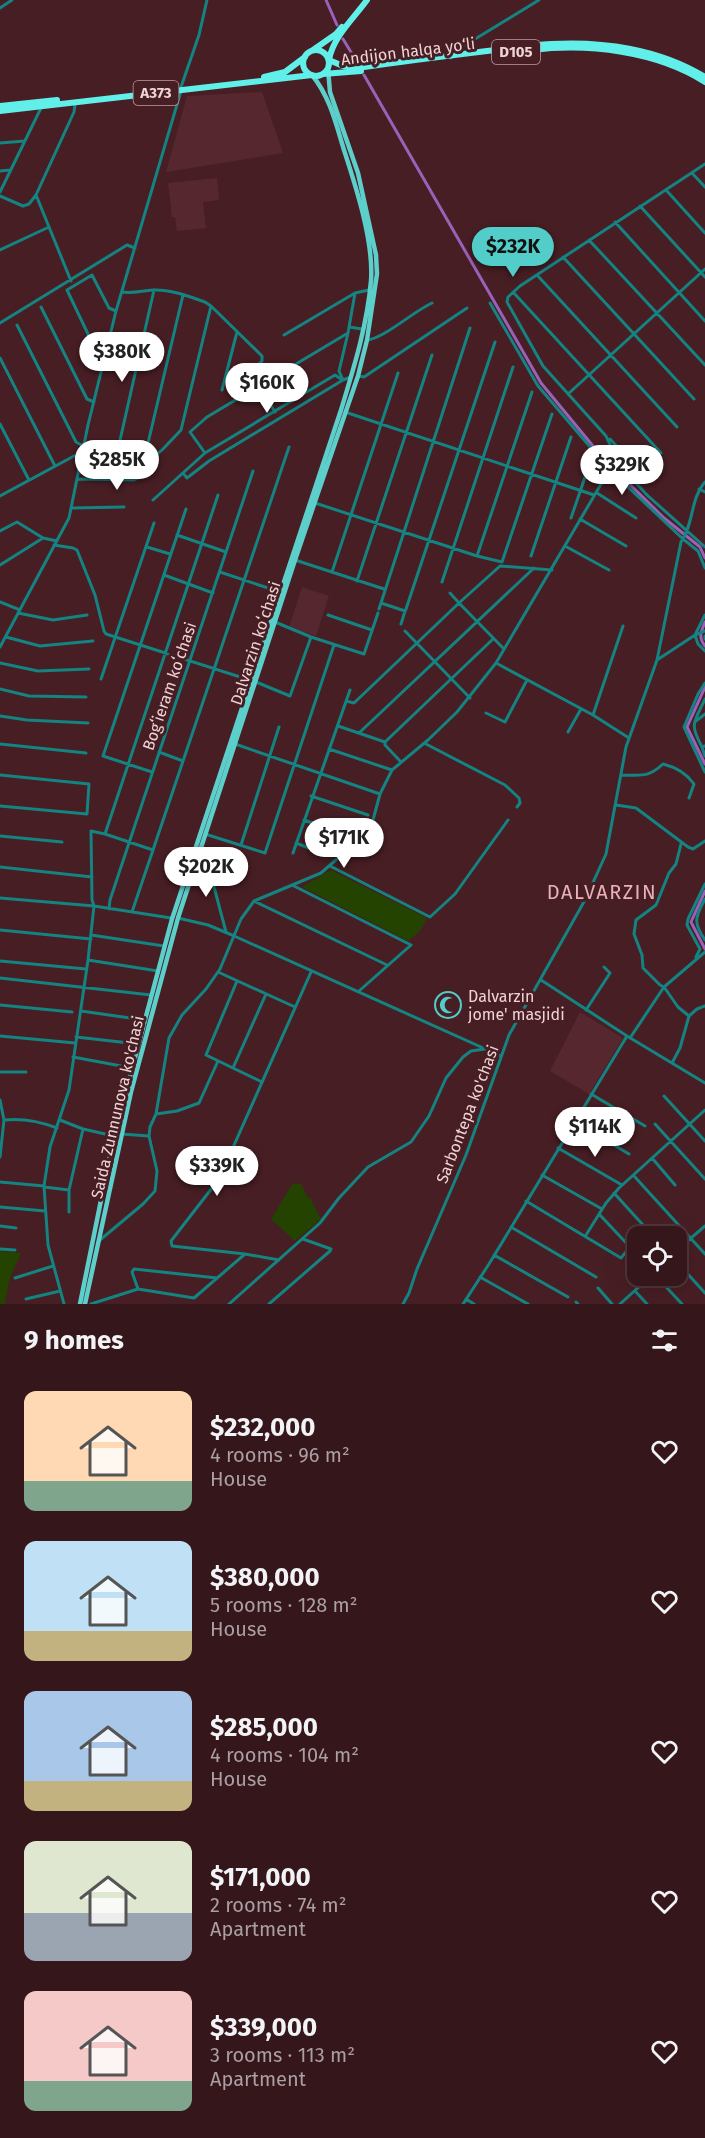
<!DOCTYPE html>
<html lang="en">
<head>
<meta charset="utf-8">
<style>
	body { margin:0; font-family:"Fira Sans",sans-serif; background:#402328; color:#f1f3f6; height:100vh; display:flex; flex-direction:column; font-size:22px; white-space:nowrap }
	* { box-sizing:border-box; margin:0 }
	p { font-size:20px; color:#aa9fa3 }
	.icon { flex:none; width:33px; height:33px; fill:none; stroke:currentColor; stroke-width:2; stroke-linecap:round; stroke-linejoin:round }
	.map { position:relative; height:1304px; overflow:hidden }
	.side { display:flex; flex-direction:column; background:#35161b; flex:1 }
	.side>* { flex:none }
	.fabs { position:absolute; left:627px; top:1226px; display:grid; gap:12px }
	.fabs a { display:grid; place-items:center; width:60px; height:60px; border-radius:12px; background:#35161b; box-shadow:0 6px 24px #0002,0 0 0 2px #4f353a; font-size:30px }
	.price { position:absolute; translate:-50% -51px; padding:0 14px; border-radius:21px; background:#fff; color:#222; font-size:20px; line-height:39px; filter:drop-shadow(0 2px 3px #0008) }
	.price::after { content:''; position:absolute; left:50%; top:36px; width:18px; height:14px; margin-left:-9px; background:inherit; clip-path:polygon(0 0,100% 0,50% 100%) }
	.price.selected { background:#53cdc9; color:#111 }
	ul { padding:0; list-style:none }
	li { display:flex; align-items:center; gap:18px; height:150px; padding:0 24px }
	li span { display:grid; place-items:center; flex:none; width:168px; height:120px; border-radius:12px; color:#555 }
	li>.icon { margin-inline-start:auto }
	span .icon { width:72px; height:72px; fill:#fffc; stroke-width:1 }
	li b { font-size:26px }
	h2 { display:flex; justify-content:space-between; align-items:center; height:72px; padding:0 24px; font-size:26px }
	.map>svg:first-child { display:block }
	.built { fill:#57272f }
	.green { fill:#244200 }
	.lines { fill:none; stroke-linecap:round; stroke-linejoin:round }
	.canal { stroke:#9961ba; stroke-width:3 }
	.minor { stroke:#138481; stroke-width:3 }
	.major { stroke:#5ccfcb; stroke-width:4.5 }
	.highway { stroke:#61efea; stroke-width:6 }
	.labels { text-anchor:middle; stroke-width:6; stroke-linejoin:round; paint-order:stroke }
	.shield { fill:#471e24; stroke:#bd9da0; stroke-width:1.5 }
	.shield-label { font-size:15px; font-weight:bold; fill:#efd3d5 }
	.street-label { font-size:16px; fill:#efd3d5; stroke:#471e24 }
	.poi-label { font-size:16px; fill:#efd3d5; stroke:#471e24; text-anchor:start }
	.quarter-label { font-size:20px; letter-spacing:1.5px; fill:#e9b2b8; stroke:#471e24 }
</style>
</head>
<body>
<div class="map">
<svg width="705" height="1304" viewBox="0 0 705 1304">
	<rect width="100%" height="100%" fill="#471e24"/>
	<!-- built -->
	<path class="built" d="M262,92L283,153L166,172L187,96Z
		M217,178L219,200L203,202L206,228L177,231L175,217H172L168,183Z
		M302,587L329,596L316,636L289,627Z
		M580,1012L623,1038L589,1094L550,1071Z"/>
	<!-- green -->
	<path class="green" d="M331,870L427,918L420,931L408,941L302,887Z
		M293,1183L301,1184L307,1196L311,1199L321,1219L295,1241L271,1219Z
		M0,1251L21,1253L9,1281L5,1304H0Z"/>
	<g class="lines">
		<!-- canal -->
		<path class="canal" d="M326,0L337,25
			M343,39L357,62
			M364,75L541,383L602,457L664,518L700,547L705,558
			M705,622C701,632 698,637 705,646
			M705,687L687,727L705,764
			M705,891L691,922L705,949"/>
		<!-- minor -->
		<path class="minor" d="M0,8L12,0
			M451,58L452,53L539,0
			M0,143L25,141
			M0,171L10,170
			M692,173L705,187
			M666,190L705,233
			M0,192L41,108
			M0,196L23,206L29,204L36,195
			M640,206L705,277
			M615,222L705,321
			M589,240L705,365
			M0,250L49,227
			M563,257L694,399
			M537,275L677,427
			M71,281L36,195L74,112L75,104
			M122,292C134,294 144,290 156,290C173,290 190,297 205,302L211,306L262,356V361L254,369L252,375L275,412
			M513,292L661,453
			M490,303L538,386L609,469L683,539L698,551L705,568
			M41,307L87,399L94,402
			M0,323L127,245L135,248
			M17,325L76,442L83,446
			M349,327L362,329
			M470,328L381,603L405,611L406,609L495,342
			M348,333L355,293L369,290
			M284,335L355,293
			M367,340C383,339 414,311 432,303
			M0,358L55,466
			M104,359L98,355L67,290L92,275L109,308L116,311
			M358,376L364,377L467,308
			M222,390L237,332
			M568,394L705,269
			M345,412L594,495
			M0,424L29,480
			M610,439L648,480
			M205,453L190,432L207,417L348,333L339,371L343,380
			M615,460L647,495L705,547
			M145,465L163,449L181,430L211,306
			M183,473L187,478L209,461L343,380L351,377
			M78,479L134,480L140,477L183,295
			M111,480L154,290
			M699,489L705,492
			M597,493L636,518
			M0,496L74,456H82
			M153,500L205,453L335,375L341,379
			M315,503L477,556L502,562L552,414
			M72,508L124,507
			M571,518L594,451
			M580,519L626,546
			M0,531L17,522L43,538L57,541
			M177,535L226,552
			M54,545L73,548L77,550L95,595L104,631L106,634L256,682L290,696L311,637
			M565,546L609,570
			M147,547L170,554
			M477,556L532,392
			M531,556L571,437
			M295,560L384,589
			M0,565L43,538
			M220,572L280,592
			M332,572L398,373
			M164,575L213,593
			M357,581L432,355
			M442,582L513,367
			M0,602L20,610
			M379,609L381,603
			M18,613L53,620L87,615
			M328,615L372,630
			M705,615L695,635L698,644L705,651
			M275,622L311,637L364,654L378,613
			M401,624L405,611
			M405,631L470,698
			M705,636V639
			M6,637L40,646L93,641
			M0,647L69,518L88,425L116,311L181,91V87L199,35L207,0
			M504,649L459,603L500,566L552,570
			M657,660L695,635L705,631
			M0,663L38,671L89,669
			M496,663L593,715L629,738
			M101,679L154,523
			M705,683L698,694L684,727L705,772
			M0,689L29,696L86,697
			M346,701L354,703L459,603L450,593
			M486,713L505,722L527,680
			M593,715L623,626
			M0,716L27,720L88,723
			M696,721L705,714
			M338,726L385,742V745L401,762
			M568,732L581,709
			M359,733L534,568
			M385,742L493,639
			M424,743L505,785L519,798L520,803L517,807
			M0,744L86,753
			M235,744L380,794
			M705,746L702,747L705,756
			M702,747C689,723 694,723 705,699
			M329,749L392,770
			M159,752L183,761
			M152,772L103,756L186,509
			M0,775L89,784L87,814L0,806
			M622,775C641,775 648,778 663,764C675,767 687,774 694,784L689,798
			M311,796L368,815
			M616,805L636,808L688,847L693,849L705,841
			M304,820L357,840
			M105,834L153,850L289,447
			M205,834L265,853L334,645
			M0,836L62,842
			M296,843L314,850
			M241,845L279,727
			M293,853L350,690
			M198,857L209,868L226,932
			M330,866L430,917L455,894L508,820
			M0,867L92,877
			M292,885L411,945L359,991
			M0,898L94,906L171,918
			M705,899C695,917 693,923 705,940
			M254,901L387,965
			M109,909L110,900L253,471
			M132,912L153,850
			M178,918L208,925L232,935L501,1056
			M0,930L91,939
			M91,935L164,946
			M696,957L700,949L687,925L688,919L705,884
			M88,960L158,971
			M0,961L86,969
			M218,972L295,1007
			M0,978L151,995
			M541,980L627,1036L705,1083
			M237,981L206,1055L262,1082
			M0,1005L72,1012
			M586,1010L610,973L604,967
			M81,1011L144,1020
			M689,1016L697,1009L705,1006
			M0,1036L75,1043
			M76,1037L138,1044
			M630,1038L664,987L705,952
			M73,1057L132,1068
			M672,1063L680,1048L689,1016L678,1007L664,987L660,985L643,968L642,955L634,934L636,920L656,905L669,873L676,864L681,844
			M233,1068L266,994
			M0,1072H26
			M591,1094L645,1126
			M664,1096L705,1141
			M0,1100L4,1120
			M156,1114L177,1111L199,1103L218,1061
			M60,1120L83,1129L114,1136
			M575,1122L629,1154
			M655,1124L705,1179
			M121,1134L149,1136
			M558,1148L622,1185
			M0,1157L4,1120C23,1118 39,1121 57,1128
			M652,1158L675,1185
			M542,1175L602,1209
			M634,1176L705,1254
			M0,1182L44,1186
			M44,1187L69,1190
			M614,1193L653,1236
			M526,1201L621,1258L630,1247L599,1214
			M0,1207L45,1211
			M69,1212V1190L83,1129
			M0,1226L16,1228
			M511,1227L596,1277
			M586,1235L606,1203L619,1188L705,1110
			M100,1240L143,1204L155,1191L157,1171L149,1136L150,1127L156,1114L169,1038L182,1015L206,989L220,969L241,919L254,901L321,873L354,844L373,820L380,794L392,770L428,740L457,712L496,663L614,462L616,458L606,436L543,366L507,302L508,297L520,286L705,164
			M0,1249L15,1250
			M676,1251L705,1226
			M494,1255L568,1297
			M279,1260L245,1254L172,1246L171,1241L219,1179L311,972
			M676,1261L705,1293
			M655,1275L682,1304
			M480,1277L528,1304
			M15,1278L53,1266
			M598,1288L612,1304
			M138,1289L132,1272L134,1269L217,1278
			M635,1291L647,1304
			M26,1299L60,1291
			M466,1299L474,1304
			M576,1302L578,1304
			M64,1304L48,1245L44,1186L50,1147L69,1090L88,960L94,906L92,900L91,831L105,834L218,495
			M91,1304L138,1289L194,1298L245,1254
			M229,1304L320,1223L339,1198L368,1167L411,1142L429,1116L446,1078L463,1057L471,1051L485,1049
			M269,1304L330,1251L331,1249L303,1239
			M403,1304L409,1293L417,1269L466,1155L509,1035L585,900L606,854L626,747L657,660L681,542C694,524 690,499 705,482
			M463,1304L489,1264L627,1036
			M620,1304L652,1275"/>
		<!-- major -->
		<path class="major" d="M80,1304L114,1136L172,919L341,410C354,367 367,326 371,281C374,242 356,187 344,150C336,124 330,97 312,75
			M85,1304L131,1092L178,918L295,560L358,376L367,340L377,274L376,255L358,173L330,92L328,69"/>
		<!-- highway -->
		<path class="highway" d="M367,0C354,18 333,37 329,60L343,66L364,67C405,61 446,56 487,51C508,49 529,45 551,44C603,41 659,49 705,77
			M313,50L336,34L342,27
			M532,50C588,43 657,51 705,82
			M303 63a13 13 0 1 1 26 0a13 13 0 1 1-26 0Z
			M323,74L361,71
			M264,77L285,72L305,57
			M0,106L57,100
			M0,111L312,75"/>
	</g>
	<!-- icons -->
	<defs>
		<symbol id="mosque-ring" viewBox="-11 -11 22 22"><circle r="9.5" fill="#471e24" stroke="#53cdc9" stroke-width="1.5"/><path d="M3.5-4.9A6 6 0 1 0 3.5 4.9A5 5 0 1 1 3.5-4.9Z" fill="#53cdc9"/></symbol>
	</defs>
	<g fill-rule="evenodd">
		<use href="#mosque-ring" x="433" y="990" width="30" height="30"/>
	</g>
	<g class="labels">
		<!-- shield labels -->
		<g class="shield">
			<rect x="492" y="40" width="48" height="24" rx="4.5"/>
			<rect x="133.5" y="81" width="45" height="24" rx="4.5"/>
		</g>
		<g class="shield-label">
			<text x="516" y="57">D105</text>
			<text x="156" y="98">A373</text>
		</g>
		<!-- street labels -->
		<g class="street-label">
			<text transform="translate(408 51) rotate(-7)" y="6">Andijon halqa yo‘li</text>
			<text transform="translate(255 643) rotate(-72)" y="6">Dalvarzin koʻchasi</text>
			<text transform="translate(169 686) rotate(-71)" y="6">Bogʻieram koʻchasi</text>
			<text transform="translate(117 1107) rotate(-77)" y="6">Saida Zunnunova ko'chasi</text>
			<text transform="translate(467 1114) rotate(-69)" y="6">Sarbontepa ko'chasi</text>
		</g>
		<!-- poi labels -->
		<g class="poi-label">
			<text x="468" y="1002">Dalvarzin<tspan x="468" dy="18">jome' masjidi</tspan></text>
		</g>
		<!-- quarter labels -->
		<g class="quarter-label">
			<text x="602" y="899">DALVARZIN</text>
		</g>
	</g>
</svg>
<div class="fabs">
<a><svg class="icon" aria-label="locate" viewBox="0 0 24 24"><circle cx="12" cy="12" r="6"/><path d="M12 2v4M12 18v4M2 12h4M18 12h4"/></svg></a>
</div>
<b class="price selected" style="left:513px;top:278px">$232K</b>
<b class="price" style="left:122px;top:383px">$380K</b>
<b class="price" style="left:267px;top:414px">$160K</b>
<b class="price" style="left:117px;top:491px">$285K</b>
<b class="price" style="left:622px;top:496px">$329K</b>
<b class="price" style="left:344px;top:869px">$171K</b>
<b class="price" style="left:206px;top:898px">$202K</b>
<b class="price" style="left:595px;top:1158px">$114K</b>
<b class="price" style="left:217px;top:1197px">$339K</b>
</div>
<section class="side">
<h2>9 homes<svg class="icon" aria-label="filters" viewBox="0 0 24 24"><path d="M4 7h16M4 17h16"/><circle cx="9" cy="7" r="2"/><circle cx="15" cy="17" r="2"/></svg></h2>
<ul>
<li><span style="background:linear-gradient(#ffd9b3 75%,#7fa58c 0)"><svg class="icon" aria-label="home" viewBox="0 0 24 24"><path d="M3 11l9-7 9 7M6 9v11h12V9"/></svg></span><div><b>$232,000</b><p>4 rooms · 96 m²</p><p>House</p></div><svg class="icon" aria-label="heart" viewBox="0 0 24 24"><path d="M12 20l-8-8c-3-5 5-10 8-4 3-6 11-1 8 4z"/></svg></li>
<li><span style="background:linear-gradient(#bfe0f5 75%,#c2b280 0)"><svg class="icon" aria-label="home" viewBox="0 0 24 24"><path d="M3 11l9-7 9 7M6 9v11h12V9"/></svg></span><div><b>$380,000</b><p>5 rooms · 128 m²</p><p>House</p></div><svg class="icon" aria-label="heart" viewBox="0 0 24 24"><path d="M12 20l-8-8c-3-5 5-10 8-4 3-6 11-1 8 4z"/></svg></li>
<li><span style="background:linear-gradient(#a9c7e8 75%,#c2b280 0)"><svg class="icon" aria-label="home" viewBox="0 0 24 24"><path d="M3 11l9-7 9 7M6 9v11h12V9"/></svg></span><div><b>$285,000</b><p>4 rooms · 104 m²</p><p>House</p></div><svg class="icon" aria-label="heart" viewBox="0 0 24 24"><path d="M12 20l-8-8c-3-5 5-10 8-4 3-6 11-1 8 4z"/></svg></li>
<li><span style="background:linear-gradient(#dfe7d0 60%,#9aa5b1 0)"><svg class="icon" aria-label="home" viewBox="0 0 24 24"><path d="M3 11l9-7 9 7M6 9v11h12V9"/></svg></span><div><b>$171,000</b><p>2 rooms · 74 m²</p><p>Apartment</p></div><svg class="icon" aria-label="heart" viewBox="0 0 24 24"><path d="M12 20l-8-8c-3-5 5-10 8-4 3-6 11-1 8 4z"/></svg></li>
<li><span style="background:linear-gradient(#f6c9c9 75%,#7fa58c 0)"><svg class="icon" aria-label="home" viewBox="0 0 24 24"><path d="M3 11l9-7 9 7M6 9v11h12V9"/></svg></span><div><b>$339,000</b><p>3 rooms · 113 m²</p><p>Apartment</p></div><svg class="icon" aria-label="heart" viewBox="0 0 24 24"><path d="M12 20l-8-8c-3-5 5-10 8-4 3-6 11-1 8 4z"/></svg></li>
</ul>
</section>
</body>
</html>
